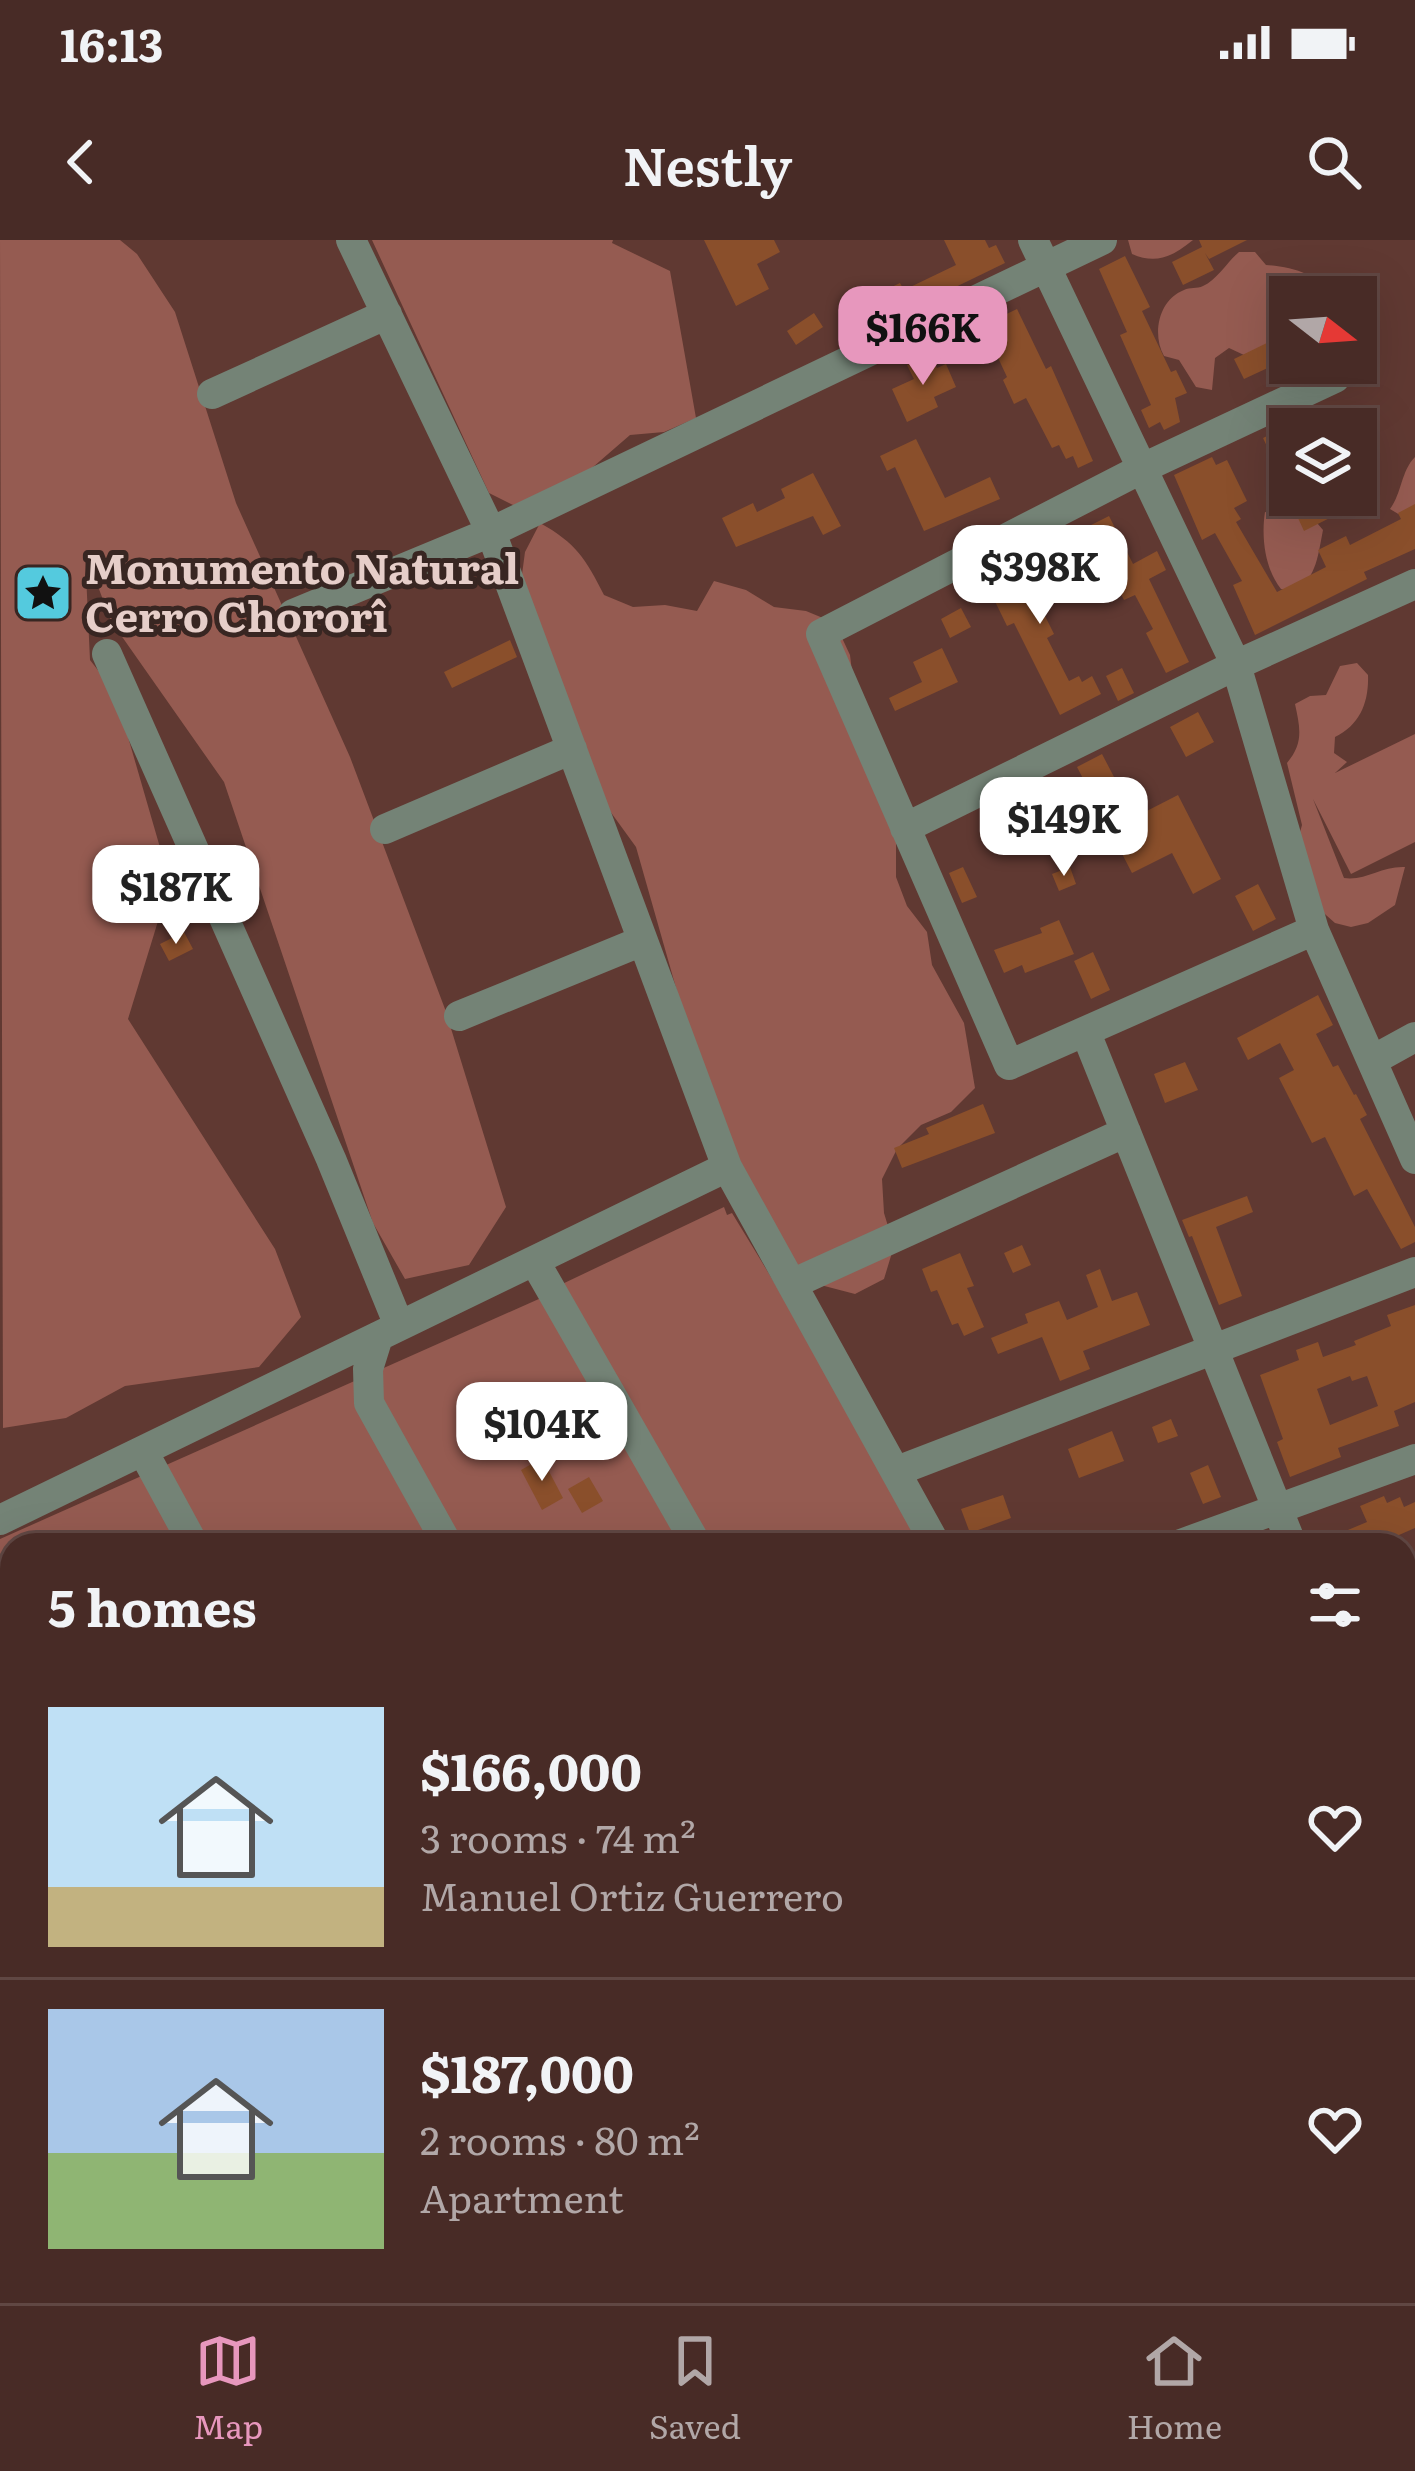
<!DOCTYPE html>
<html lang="en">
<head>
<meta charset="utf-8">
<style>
	body { margin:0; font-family:Literata,serif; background:#523732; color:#f1f3f6; height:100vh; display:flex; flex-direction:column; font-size:45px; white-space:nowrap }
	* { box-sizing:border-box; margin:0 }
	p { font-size:39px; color:#b1a7a7 }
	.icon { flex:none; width:66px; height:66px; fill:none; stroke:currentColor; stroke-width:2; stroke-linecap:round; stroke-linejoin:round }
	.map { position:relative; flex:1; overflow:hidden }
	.details { position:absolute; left:0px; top:1293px; width:1416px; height:771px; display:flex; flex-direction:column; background:#482b26; border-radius:36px 36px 0 0; box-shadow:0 12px 48px #0002,0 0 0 3px #604743 }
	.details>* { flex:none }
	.needle { width:78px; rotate:107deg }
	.tools { position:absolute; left:1269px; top:36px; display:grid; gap:24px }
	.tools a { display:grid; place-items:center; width:108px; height:108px; border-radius:0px; background:#482b26; box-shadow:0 12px 48px #0002,0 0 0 3px #604743; font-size:60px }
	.price { position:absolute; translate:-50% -102px; padding:0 27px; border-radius:24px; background:#fff; color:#222; font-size:39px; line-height:78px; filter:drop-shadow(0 3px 6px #0008) }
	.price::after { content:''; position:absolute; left:50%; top:72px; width:36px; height:27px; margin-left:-18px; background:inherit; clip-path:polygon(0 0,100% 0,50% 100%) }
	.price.active { background:#e797bd; color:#111 }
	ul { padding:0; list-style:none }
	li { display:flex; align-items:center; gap:36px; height:300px; padding:0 48px }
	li+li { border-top:3px solid #604743 }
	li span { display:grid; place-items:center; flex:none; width:336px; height:240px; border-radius:0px; color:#555 }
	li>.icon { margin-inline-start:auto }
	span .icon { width:144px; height:144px; fill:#fffc; stroke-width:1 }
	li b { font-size:51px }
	h2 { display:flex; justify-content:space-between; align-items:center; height:144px; padding:0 48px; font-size:51px }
	.status { display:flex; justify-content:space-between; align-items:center; height:84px; padding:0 60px; background:#482b26; direction:ltr }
	.status svg { height:33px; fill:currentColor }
	header { display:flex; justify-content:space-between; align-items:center; height:156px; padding:0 48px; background:#482b26; font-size:54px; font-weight:600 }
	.tab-bar { display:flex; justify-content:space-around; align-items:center; height:168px; border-top:3px solid #604743; background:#482b26; font-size:33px; color:#b1a7a7 }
	.tab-bar a { display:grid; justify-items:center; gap:6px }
	.tab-bar .active { color:#e797bd }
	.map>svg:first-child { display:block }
	.green { fill:#955b51 }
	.building { fill:#8a4f2b; fill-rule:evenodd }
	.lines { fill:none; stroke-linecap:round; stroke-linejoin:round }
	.minor { stroke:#748376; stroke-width:30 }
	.labels { text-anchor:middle; stroke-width:10; stroke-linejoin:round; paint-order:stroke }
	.poi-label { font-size:42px; font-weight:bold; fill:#e6cec9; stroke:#382622; text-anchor:start }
</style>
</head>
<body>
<div class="status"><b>16:13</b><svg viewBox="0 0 49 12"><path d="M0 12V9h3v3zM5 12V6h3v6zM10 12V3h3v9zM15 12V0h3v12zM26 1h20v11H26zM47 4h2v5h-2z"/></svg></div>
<header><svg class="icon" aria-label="back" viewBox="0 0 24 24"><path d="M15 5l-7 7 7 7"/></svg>Nestly<svg class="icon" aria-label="search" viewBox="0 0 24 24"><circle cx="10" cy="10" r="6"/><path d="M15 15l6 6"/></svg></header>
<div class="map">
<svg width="1415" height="2063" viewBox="0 0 1415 2063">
	<rect width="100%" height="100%" fill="#603932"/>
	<!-- green -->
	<path class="green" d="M0,0H120L137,14L175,72L236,263L350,517L445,769L506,967L469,1025L405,1039L373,983L224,542L111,381L85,312L90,420L115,452L170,642L128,779L275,1009L301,1077L259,1127L125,1146L66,1178L3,1188Z
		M372,0H613L612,3L670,31L696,178L664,192L630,195L578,240L519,268L489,253Z
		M1128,0H1193C1173,16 1157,25 1132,14Z
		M1239,12H1255L1266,25C1294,27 1319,35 1337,57H1290V94L1244,115L1229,108L1215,118L1212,150L1196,147L1179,120L1164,116C1152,95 1158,60 1184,50C1190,47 1197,49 1203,46C1217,40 1227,22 1239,12Z
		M1415,217V277L1405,278L1390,269C1402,253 1401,231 1415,217Z
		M1265,272L1296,279L1312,277L1323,290C1318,315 1317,335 1297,351L1281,349C1265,329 1261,297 1265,272Z
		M540,283C576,303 586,319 604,355L633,367L665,365L697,371L714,341L746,350L774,367L806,371L835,383L850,415L858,482L896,568V637L907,666L927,692L932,725L964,783L975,848L951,872L921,885L897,909L882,939L884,973L894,1006L884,1039L855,1054L790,1037L762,1015L690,797L636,607L578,527L521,342L525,312Z
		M1357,423L1368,435C1369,462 1360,485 1335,497L1334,513L1347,522L1335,533L1415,494V602L1351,634L1313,559L1344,638C1366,641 1381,626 1405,627L1395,665L1368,683L1351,687L1335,683L1309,660L1293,618L1302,585L1287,523C1304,503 1300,488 1295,464L1310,456L1326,455L1340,426Z
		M724,967L727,975L732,973L934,1305H12V2052H589L596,2063H0V1299L559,1050L558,1046Z
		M1404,2044L1410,2048L1408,2063H1330L1326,2052H1404Z
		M893,2052H1171L1155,2063H899Z"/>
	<!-- building -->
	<path class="building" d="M704,0H774L780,12L757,24L769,49L736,66Z
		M944,0H985L989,8L996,5L1005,23L896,76L892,67L863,81L856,64L900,43L904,50L956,25Z
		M1199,0H1247L1209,19L1205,13L1214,30L1183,45L1172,22L1202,7Z
		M1125,16L1150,67L1142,71L1171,132L1176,130L1187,153L1175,158L1180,182L1164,190L1160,182L1149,188L1141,170L1151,165L1120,95L1127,92L1099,29Z
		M1017,69L1046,129L1051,126L1093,221L1078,228L1073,216L1066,219L1059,205L1052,208L1026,158L1014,164L1003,140L1007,137L993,107L988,110L977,88Z
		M814,73L823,87L796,105L787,91Z
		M1283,95L1290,108V124L1277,130L1274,125L1244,139L1234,119Z
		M930,114L937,128L946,124L956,147L934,157L938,167L907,182L892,149L914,139L907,125Z
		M1346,168L1352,184L1341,189H1299Z
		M1283,188L1286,195L1290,193V255L1263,198Z
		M916,199L945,258L990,237L1000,259L924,291L895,227L887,231L880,216Z
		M1212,217L1216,225L1227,220L1247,261L1234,268L1241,279L1236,282L1277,352L1326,327L1318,310L1346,296L1350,305L1401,279L1398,273L1415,264V309L1364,332L1367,339L1255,395L1233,345L1242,341L1215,293L1202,300L1174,235Z
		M813,233L841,286L823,295L813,276L736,307L722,278L753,263L757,272L785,258L781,249Z
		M1366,244L1373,256L1304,291L1298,278L1343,255H1356V249Z
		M1109,276L1133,324L1157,311L1166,330L1149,339L1189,422L1166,433L1146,393L1153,389L1135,355L1124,360L1115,342L1123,337L1106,303L1100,306L1089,286Z
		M1044,308L1064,349L1038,362L1054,394L1047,398L1069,441L1079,436L1082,442L1092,436L1101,454L1060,475L1014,383L1007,386L988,347L1018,332L1014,324Z
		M961,368L971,387L950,398L941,379Z
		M510,400L517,417L452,448L444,432Z
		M942,408L958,442L895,471L889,458L922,442L913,422Z
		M1122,428L1134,453L1118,461L1106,436Z
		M1198,472L1214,502L1186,517L1170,487Z
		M1102,514L1135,577L1178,555L1221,639L1193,654L1172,613L1132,633L1077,527Z
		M963,627L977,657L962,663L949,633Z
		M1070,627L1076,644L1059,651L1052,634Z
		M1258,644L1276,679L1253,691L1235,656Z
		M1059,680L1074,714L1025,733L1022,725L1004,733L994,710L1042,693L1040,688Z
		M184,692L193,709L169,721L160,704Z
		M1093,712L1110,750L1091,759L1074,721Z
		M1318,755L1333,785L1316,794L1333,827L1338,825L1354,855L1356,854L1367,875L1360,879L1415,987V1002L1401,1009L1367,949L1354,956L1325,897L1312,903L1279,838L1294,830L1280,803L1248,820L1237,798Z
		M1185,822L1198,850L1165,863L1154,834Z
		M983,864L995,893L902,928L894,908L929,894L926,888Z
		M1247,956L1253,972L1216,987L1242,1056L1219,1065L1192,996L1189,997L1182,980Z
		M1022,1005L1031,1025L1013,1033L1004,1013Z
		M960,1013L974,1046L967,1048L984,1087L964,1096L958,1083L952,1085L937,1050L931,1052L922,1029Z
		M1100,1029L1112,1061L1137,1052L1150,1085L1083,1111L1090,1129L1060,1141L1042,1097L998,1114L991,1098L1028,1083L1025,1074L1059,1061L1067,1080L1098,1067L1086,1035Z
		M1415,1065V1162L1394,1171L1399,1186L1338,1208L1341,1217L1290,1237L1277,1202L1283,1199L1260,1135L1299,1120L1296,1110L1318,1102L1323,1117L1356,1105L1354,1101L1391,1086L1387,1075ZM1350,1136L1352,1141L1367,1136L1378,1166L1330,1185L1317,1149Z
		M1171,1179L1178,1196L1158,1203L1152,1187Z
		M1112,1191L1124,1221L1079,1238L1068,1209Z
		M542,1218L563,1258L542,1270L521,1230Z
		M1208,1225L1221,1257L1203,1264L1190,1233Z
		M589,1237L603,1261L582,1273L568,1249Z
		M1003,1255L1011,1278L970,1293L961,1269Z
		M1384,1256L1387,1263L1400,1257L1404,1267L1415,1262V1288L1376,1305H1312L1367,1282L1360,1266Z"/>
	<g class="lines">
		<!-- minor -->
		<path class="minor" d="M351,0L491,292L727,927L936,1305
			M1033,0L1236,425L1314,690L1415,919
			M212,154L387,74
			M293,374L491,292L1102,0
			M107,414L331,919L398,1083
			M905,588L1236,425L1415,344
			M385,589L572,509
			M1314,690L1009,825L821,394L1145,227L1335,138
			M459,776L642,701
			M1086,793L1292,1305
			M1373,820L1415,797
			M535,1022L697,1305
			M792,1044L1126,892
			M378,1097L368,1129L369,1163L448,1305
			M144,1213L194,1305
			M897,1231L1415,1032
			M0,1280L727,927
			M1178,1305L1415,1219
			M0,1417L12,1438
			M1404,1452L1415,1448
			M1404,1582L1415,1610
			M1404,1698L1415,1694
			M0,1866L12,1886
			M1404,1941L1415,1937
			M365,2052L371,2063
			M868,2052L875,2063
			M1130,2052L1137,2063
			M98,2063L113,2055
			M609,2063L627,2052"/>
	</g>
	<!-- icons -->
	<defs>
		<symbol id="sight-square" viewBox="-11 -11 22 22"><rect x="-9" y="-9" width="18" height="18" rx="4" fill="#54cade" stroke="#382622"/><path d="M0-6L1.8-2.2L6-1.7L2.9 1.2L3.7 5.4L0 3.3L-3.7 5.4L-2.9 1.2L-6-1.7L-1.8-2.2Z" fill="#111"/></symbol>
	</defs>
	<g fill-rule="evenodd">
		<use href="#sight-square" x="10" y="320" width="66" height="66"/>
	</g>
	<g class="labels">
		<!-- poi labels -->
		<g class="poi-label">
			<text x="85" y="344">Monumento Natural<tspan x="85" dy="48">Cerro Chororî</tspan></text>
		</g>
	</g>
</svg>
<div class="tools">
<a><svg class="needle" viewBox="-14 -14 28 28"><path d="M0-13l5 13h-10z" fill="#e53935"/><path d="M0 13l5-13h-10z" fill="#b1a7a7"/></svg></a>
<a><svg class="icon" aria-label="layers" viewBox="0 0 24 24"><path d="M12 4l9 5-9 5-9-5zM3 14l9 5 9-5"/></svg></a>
</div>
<b class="price active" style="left:923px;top:148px">$166K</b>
<b class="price" style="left:1040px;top:387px">$398K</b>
<b class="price" style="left:1064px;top:639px">$149K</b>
<b class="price" style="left:176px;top:707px">$187K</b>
<b class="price" style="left:542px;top:1244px">$104K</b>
<section class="details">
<h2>5 homes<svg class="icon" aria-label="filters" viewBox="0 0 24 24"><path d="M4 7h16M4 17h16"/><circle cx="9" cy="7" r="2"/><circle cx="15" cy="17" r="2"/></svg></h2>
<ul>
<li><span style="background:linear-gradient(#bfe0f5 75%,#c2b280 0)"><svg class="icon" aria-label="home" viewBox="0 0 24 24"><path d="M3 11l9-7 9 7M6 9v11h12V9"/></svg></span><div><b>$166,000</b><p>3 rooms · 74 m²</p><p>Manuel Ortiz Guerrero</p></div><svg class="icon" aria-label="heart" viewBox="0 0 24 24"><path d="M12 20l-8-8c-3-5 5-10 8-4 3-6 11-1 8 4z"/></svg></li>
<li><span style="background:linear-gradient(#a9c7e8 60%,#8fb573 0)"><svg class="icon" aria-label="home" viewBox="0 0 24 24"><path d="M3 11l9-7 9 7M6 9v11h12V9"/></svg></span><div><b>$187,000</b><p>2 rooms · 80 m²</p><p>Apartment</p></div><svg class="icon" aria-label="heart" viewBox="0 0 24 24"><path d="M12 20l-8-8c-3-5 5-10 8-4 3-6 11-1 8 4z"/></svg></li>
</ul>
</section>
</div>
<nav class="tab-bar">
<a class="active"><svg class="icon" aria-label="map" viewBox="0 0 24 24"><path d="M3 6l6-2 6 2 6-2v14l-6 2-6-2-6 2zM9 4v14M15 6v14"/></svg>Map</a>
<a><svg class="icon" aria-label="saved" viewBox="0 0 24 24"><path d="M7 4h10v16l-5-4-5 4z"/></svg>Saved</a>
<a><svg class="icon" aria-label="home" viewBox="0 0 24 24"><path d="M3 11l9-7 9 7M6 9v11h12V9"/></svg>Home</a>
</nav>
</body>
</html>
